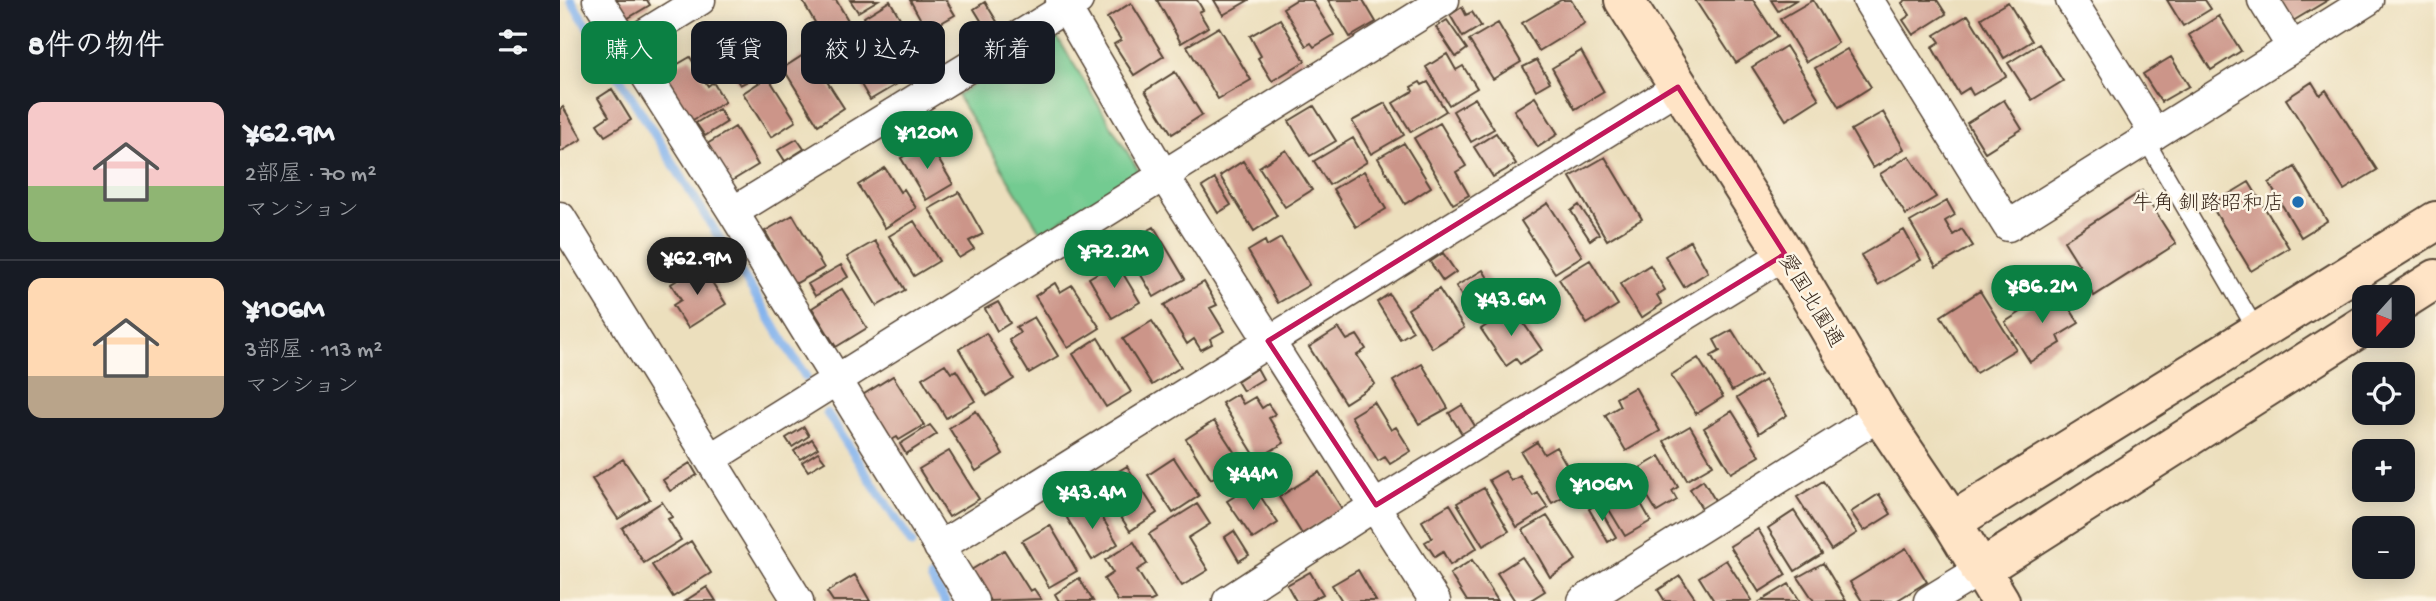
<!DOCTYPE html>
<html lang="ja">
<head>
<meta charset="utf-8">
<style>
	body { margin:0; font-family:"Gochi Hand","Klee One",sans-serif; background:#242831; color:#f1f3f6; height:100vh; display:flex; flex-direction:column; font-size:26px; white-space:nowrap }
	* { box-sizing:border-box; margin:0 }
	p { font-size:23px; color:#9ea1a6 }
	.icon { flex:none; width:38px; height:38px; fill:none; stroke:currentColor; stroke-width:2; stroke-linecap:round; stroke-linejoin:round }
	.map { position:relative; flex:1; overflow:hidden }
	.sheet { display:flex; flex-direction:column; background:#171b24; width:560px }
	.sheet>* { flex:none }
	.guide { position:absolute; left:21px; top:21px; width:665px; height:63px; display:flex; gap:14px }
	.needle { width:46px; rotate:201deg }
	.controls { position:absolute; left:1792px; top:285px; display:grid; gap:14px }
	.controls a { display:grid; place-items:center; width:63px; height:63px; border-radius:14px; background:#171b24; box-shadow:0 4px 18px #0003; font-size:35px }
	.price { position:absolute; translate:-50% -60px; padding:0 16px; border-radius:24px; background:#0b8043; color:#fff; font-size:23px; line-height:46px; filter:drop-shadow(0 2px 4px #0008) }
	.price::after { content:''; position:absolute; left:50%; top:42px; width:21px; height:16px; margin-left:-10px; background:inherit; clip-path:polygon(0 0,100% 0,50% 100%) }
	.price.selected { background:#222; color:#fff }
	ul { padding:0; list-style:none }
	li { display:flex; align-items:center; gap:21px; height:175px; padding:0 28px }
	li+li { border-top:2px solid #363941 }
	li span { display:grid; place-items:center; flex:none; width:196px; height:140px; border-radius:14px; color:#555 }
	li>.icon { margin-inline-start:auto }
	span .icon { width:84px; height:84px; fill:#fffc; stroke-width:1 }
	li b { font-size:30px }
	h2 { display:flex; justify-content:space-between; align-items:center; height:84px; padding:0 28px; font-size:30px }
	.tag { padding:0 24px; border-radius:14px; background:#171b24; box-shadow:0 4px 18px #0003; font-size:24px; line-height:63px }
	.tag.selected { background:#0b8043; color:#fff }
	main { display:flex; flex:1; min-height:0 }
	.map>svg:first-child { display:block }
	.green { fill:#73cb91; stroke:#577a58; stroke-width:2 }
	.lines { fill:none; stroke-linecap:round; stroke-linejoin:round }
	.stream { stroke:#82b2ed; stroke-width:9 }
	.building { fill:#cc9589 }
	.lane-casing { stroke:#564536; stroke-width:19 }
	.street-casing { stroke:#564536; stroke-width:33 }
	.secondary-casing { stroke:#564536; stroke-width:42 }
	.lane { stroke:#fff; stroke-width:16 }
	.street { stroke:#fff; stroke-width:30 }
	.secondary { stroke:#ffe4c6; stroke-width:38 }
	.marked { fill:none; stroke:#c2185b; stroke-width:5; stroke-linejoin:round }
	.poi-dot { fill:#1f6fb2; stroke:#fcf5e5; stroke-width:2.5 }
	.labels { text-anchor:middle; stroke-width:5; stroke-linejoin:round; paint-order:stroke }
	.poi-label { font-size:21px; fill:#3b2a1e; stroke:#fcf5e5; text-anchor:end }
	.street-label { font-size:21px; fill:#3b2a1e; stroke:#fcf5e5 }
</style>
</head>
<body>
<main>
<section class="sheet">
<h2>8件の物件<svg class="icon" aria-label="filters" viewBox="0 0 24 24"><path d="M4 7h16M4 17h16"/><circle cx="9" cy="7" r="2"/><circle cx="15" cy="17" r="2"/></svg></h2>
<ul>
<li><span style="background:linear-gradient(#f6c9c9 60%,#8fb573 0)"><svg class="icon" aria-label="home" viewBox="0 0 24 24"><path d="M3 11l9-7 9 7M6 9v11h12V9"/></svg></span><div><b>¥62.9M</b><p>2部屋 · 70 m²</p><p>マンション</p></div></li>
<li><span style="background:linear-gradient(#ffd9b3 70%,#b9a48a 0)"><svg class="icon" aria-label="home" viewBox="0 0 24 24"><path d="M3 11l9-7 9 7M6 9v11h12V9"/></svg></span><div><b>¥106M</b><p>3部屋 · 113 m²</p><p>マンション</p></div></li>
</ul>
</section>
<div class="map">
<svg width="1876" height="601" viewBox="0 0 1876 601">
	<rect width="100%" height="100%" fill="#fcf5e5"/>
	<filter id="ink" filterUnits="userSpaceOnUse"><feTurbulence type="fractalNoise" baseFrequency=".0143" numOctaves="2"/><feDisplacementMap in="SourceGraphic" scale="14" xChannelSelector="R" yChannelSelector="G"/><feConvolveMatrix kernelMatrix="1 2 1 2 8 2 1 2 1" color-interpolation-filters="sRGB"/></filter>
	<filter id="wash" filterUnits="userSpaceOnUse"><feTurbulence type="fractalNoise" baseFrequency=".00686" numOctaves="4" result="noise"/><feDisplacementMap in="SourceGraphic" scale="28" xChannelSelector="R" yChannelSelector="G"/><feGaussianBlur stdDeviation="1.57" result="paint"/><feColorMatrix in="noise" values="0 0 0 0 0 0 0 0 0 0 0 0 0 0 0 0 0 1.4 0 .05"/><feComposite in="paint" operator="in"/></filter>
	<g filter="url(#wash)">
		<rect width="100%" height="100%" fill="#ecdfbd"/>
		<!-- green -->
		<path class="green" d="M496,35L580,173L481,233L397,95Z"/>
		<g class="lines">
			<!-- stream -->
			<path class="stream" d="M11,0L246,377
				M267,413L352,544
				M371,578L385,601"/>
		</g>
		<g id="blocks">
			<!-- building -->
			<path class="building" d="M53,0H87L90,5L65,20Z
				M242,0H276L289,22L264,38Z
				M290,0H318L298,12Z
				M350,0H386L395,15L367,31Z
				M597,0H637L643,10L639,12L648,27L621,43Z
				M654,0H689L663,15Z
				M736,0H752L774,35L754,47L751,43L746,46L723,8Z
				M768,0H803L816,22L790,37Z
				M1001,0H1011L1025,23L979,51L962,23Z
				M1135,0H1193L1217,37L1176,63Z
				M1211,0H1236L1218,11Z
				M1253,0L1278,43L1246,62L1220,19Z
				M1346,0H1377L1386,14L1353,35L1343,20L1350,15L1342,3Z
				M1607,0H1645L1651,9L1623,26Z
				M1720,0H1768L1733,21Z
				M330,1L364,59L338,75L304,17Z
				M425,2L439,25L428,32L414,9Z
				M1448,2L1472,41L1444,58L1421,18Z
				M571,3L604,56L574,75L554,44L561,40L547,18Z
				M902,7L906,15L912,12L921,26L903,37L890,15Z
				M1408,15L1446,76L1413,95L1409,88L1399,94L1372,47L1380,42L1375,35Z
				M1659,16L1681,51L1651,70L1629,35Z
				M720,19L745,61L712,81L698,58L701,56L690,36Z
				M887,20L907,49L896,57L876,27Z
				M938,23L961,62L933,79L909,40Z
				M185,27L205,59L191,67L198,76L180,85L155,45Z
				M659,27L691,80L658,99L627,46Z
				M369,39L384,62L374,68L360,45Z
				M1479,44L1503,81L1472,100L1448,63Z
				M1226,46L1259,99L1226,120L1192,67Z
				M1287,49L1311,87L1279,107L1255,68Z
				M1021,51L1044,92L1015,109L992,68Z
				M248,52L284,108L258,125L223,68Z
				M887,54L896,70L903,66L917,88L889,105L866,67Z
				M320,56L337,84L310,100L293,71Z
				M130,57L148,86L153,82L165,102L129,122L101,74Z
				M1611,57L1629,86L1601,102L1583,74Z
				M977,60L990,82L976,90L963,67Z
				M615,72L642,115L612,134L585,91Z
				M208,77L236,121L211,137L183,93Z
				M860,82L862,85L868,82L886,111L851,132L833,103L853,91L851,87Z
				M1752,82L1760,95L1766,90L1817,170L1784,190L1726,99Z
				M52,89L71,120L45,136L37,124L49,116L38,98Z
				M975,97L998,134L978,147L954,110Z
				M915,98L934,129L911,142L893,111Z
				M1444,100L1462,129L1425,152L1407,123Z
				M825,103L844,135L811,154L792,121Z
				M754,106L776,141L750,156L729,121Z
				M3,107L22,139L0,152V109Z
				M159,109L167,122L145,136L136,123Z
				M1323,112L1344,149L1313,168L1291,130Z
				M880,123L906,166L896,172L909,195L893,204L854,138Z
				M175,127L198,165L170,182L147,144Z
				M936,133L956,164L933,177L914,147Z
				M793,138L807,162L769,185L754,161Z
				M237,139L244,149L225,161L218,150Z
				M368,142L393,184L366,200L341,158Z
				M844,143L871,187L845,204L818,158Z
				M726,150L752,190L725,207L699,167Z
				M1349,156L1376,197L1346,215L1320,174Z
				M1045,157L1082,219L1047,240L1010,177Z
				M683,161L717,216L694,231L660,176Z
				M1735,167L1767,221L1741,237L1709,183Z
				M325,168L340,192L344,189L356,208L325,228L298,185Z
				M804,171L826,209L796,227L773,189Z
				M655,179L671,205L658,213L642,187Z
				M1689,182L1729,248L1691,271L1651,205Z
				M1582,191L1616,244L1534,296L1516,267L1519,265L1504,241Z
				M399,192L423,234L409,241L414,249L399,258L369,209Z
				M1387,201L1395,215L1385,221L1393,235L1402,229L1413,246L1376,267L1350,222Z
				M988,203L1022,256L995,273L961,221Z
				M1019,205L1039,234L1030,240L1011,211Z
				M233,215L264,268L235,284L205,231Z
				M354,221L379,261L354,276L329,236Z
				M594,227L625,279L594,297L568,253L581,245L577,237Z
				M1344,230L1361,260L1318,285L1301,255Z
				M721,238L749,285L718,303L688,251L705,241L707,246Z
				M315,241L345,290L317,306L287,257Z
				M1130,241L1148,272L1124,287L1105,256Z
				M883,253L896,272L883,281L870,262Z
				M1030,260L1058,305L1027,324L999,279Z
				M556,262L580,302L552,318L529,278Z
				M141,265L166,304L128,328L113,305L121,300L111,284Z
				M281,265L288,277L255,296L248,284Z
				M1090,265L1105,290L1097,295L1102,304L1081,318L1060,284Z
				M923,270L943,303L915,319L896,286Z
				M644,282L657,305L650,308L664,331L650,339L652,344L641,350L634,339L627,344L604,305Z
				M495,283L500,292L512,285L540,328L508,348L475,296Z
				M282,289L307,328L276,347L252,308Z
				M879,289L904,328L872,348L848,309Z
				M1497,289L1519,323L1498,336L1501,343L1470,362L1445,322Z
				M1420,291L1456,349L1416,373L1381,316Z
				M829,294L853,331L840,339L817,302Z
				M438,302L450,323L437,331L425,309Z
				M953,308L982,350L960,364L956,359L946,366L921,329Z
				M474,317L498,356L469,373L449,340L460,333L456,327Z
				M592,321L621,367L592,385L563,339Z
				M779,328L787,340L797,335L806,349L797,355L815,384L785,403L749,347Z
				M1172,330L1200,375L1172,391L1151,356L1160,351L1154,340Z
				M426,333L454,379L427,396L399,349Z
				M538,338L571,392L546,407L513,354Z
				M1138,358L1163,397L1136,414L1111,375Z
				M385,364L391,373L396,370L415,401L386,418L362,378Z
				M862,364L888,408L859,424L833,381Z
				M697,368L703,379L683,391L677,381Z
				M333,376L364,425L339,440L337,437L330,441L301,396Z
				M1205,380L1227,415L1199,433L1177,398Z
				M1075,387L1100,431L1066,451L1045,415L1060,406L1056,398Z
				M677,394L683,404L695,397L702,408L708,404L715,414L709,418L724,443L697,459L662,403Z
				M814,402L831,430L836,427L851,451L830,464L825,457L818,461L791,416Z
				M902,405L915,426L902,434L889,413Z
				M416,411L443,454L416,471L389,428Z
				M1172,411L1200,456L1171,473L1144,428Z
				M654,421L680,461L651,479L626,439Z
				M370,425L377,434L346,454L340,444Z
				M1130,426L1153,465L1127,480L1104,441Z
				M244,427L249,436L232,447L226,438Z
				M252,439L258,448L240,459L234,451Z
				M977,442L984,454L996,447L1020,487L992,503L961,452Z
				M389,451L419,499L389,517L359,469Z
				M258,452L265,461L248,471L242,462Z
				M1100,456L1118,487L1112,491L1117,500L1097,512L1073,472Z
				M614,458L639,496L613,513L588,475Z
				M63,459L90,499L58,519L32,479Z
				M130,463L137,475L110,491L103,480Z
				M567,466L597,513L570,531L539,483Z
				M945,471L951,481L960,476L973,496L978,493L988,508L957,527L929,480Z
				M759,472L782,509L742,534L719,497Z
				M1065,476L1091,521L1065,536L1042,498L1054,491L1050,485Z
				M1143,480L1156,502L1143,510L1130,489Z
				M1263,481L1297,533L1271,550L1237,497Z
				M693,485L718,523L693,539L667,501Z
				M924,488L949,531L923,546L897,503Z
				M1319,494L1331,514L1304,531L1291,512Z
				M102,502L112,517L108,519L121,540L84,563L62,528Z
				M533,502L558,544L532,560L507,518Z
				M637,504L650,524L628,538L648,570L622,586L589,534Z
				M890,504L917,548L890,565L883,552L875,557L865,542L872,538L862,521Z
				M1037,504L1056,537L1048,542L1029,509Z
				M1234,511L1262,554L1235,571L1208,528Z
				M987,516L1016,560L990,577L963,530Z
				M490,525L517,571L489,587L462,541Z
				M1198,529L1226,575L1199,592L1170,546Z
				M674,531L689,555L679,561L665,537Z
				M131,541L151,573L113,597L92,565Z
				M574,542L587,564L577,570L595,599L591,601H558L544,579L553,573L545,560Z
				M1346,548L1367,582L1336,601H1302L1290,582Z
				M444,550L470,591L474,589L481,599L430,601L411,570Z
				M962,557L985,591L969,601H955L937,573Z
				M912,560L938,601H907L890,574Z
				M1166,560L1192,600L1190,601H1154L1139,577Z
				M1263,563L1286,601H1254L1238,577Z
				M798,570L816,601H782L772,585Z
				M750,572L763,594L750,601H736L727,585Z
				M295,575L310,601H273L267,592Z
				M1120,576L1137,601H1105L1098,590Z
				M519,578L533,601H499L495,594Z
				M1229,584L1240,601H1201Z
				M147,587L156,601H125Z"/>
		</g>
	</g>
	<g filter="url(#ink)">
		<use href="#blocks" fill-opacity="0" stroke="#564536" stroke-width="2"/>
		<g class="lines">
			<defs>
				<path id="lane" d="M1585,139L1698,333"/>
				<path id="street" d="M38,0L173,212L413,601
					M501,0L604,176L875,601
					M1308,0L1448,226L1808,0
					M1511,0L1595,134
					M1703,0L1732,47
					M67,45L140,0
					M173,212L518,0
					M0,217L238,601
					M150,459L884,0
					M379,547L1118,87
					M668,601L816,505L1225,254
					M1023,601L1320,415
					M1369,601L1420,570"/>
				<path id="secondary" d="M1064,0L1225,254L1320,415L1392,522L1440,601
					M1843,300L1876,279
					M1392,522L1876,221
					M1420,570L1804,325"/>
			</defs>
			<!-- lane casing -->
			<use href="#lane" class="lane-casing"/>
			<!-- street casing -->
			<use href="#street" class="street-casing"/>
			<!-- secondary casing -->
			<use href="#secondary" class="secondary-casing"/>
			<!-- lane -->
			<use href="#lane" class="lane"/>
			<!-- street -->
			<use href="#street" class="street"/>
			<!-- secondary -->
			<use href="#secondary" class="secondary"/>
		</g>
	</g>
	<!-- marked area -->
	<path class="marked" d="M1118,87L1225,254L816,505L708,341Z"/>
	<!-- markers -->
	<circle class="poi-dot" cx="1738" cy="202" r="7"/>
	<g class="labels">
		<!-- poi labels -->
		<g class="poi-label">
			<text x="1724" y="209">牛角 釧路昭和店</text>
		</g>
		<!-- street labels -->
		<g class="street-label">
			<text transform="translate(1252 300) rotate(59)" y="7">愛国北園通</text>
		</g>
	</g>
</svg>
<div class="controls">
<a><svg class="needle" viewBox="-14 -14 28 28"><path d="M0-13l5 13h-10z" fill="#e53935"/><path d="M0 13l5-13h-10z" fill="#9ea1a6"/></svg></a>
<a><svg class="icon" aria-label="locate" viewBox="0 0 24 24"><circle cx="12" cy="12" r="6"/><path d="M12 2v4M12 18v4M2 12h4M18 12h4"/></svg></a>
<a>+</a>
<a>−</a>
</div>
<b class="price" style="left:367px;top:171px">¥120M</b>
<b class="price" style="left:554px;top:290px">¥72.2M</b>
<b class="price selected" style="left:137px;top:297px">¥62.9M</b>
<b class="price" style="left:1482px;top:325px">¥86.2M</b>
<b class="price" style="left:951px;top:338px">¥43.6M</b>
<b class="price" style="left:693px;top:512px">¥44M</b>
<b class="price" style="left:1042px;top:523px">¥106M</b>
<b class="price" style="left:532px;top:531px">¥43.4M</b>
<div class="guide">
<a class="tag selected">購入</a>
<a class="tag">賃貸</a>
<a class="tag">絞り込み</a>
<a class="tag">新着</a>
</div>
</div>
</main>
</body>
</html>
